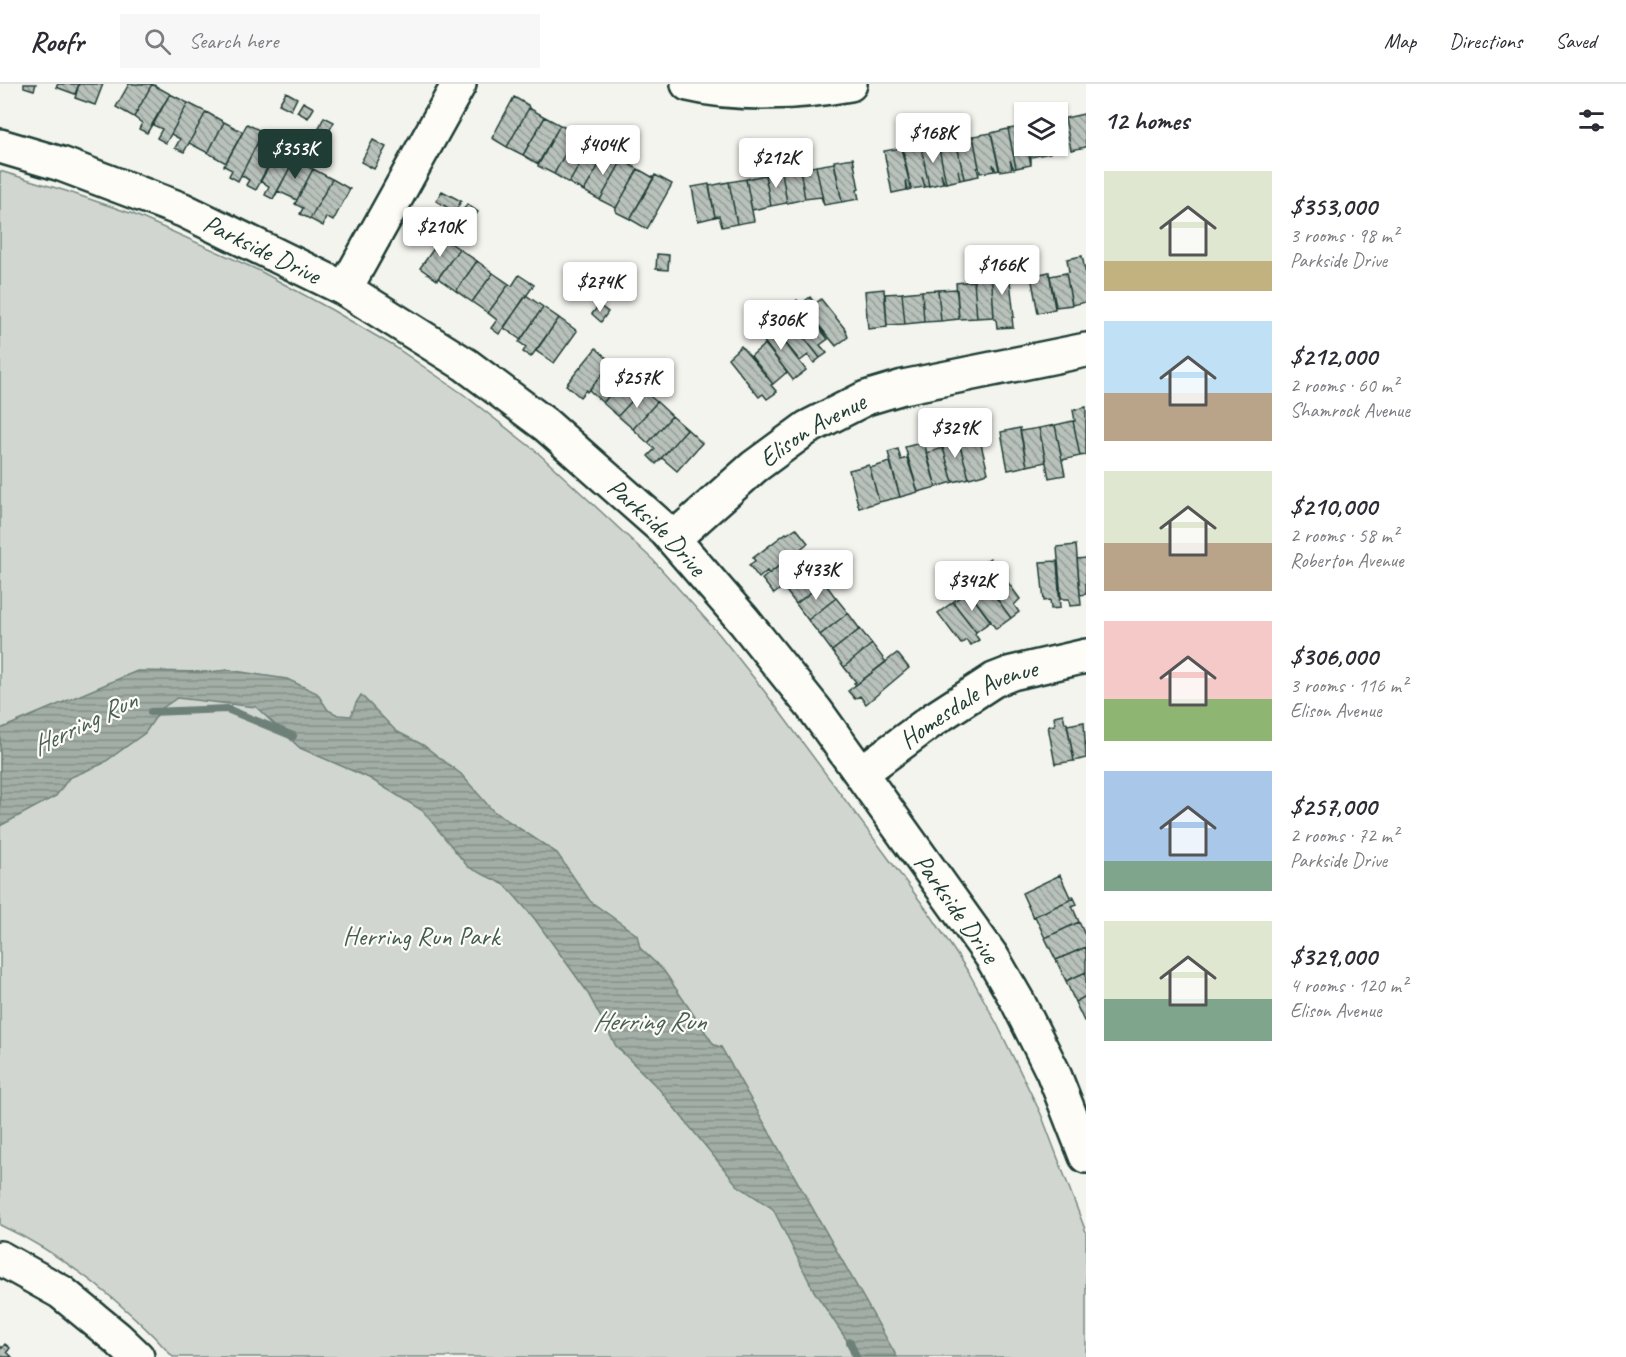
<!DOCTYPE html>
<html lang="en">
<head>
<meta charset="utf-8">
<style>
	body { margin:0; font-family:Caveat,sans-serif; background:#f7f7f7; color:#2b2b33; height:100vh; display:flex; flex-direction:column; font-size:22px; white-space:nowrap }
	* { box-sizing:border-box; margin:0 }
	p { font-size:20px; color:#7c7c81 }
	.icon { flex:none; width:33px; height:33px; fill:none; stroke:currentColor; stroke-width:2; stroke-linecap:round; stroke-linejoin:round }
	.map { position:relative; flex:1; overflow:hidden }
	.side { display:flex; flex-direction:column; background:#fff; width:540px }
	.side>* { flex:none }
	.controls { position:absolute; left:1014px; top:18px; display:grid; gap:12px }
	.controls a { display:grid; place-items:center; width:54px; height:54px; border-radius:0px; background:#fff; box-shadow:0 2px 4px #0004; font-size:30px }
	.price { position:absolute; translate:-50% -51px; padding:0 14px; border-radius:6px; background:#fff; color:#222; font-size:20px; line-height:39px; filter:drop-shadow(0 2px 3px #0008) }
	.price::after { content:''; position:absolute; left:50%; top:36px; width:18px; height:14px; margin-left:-9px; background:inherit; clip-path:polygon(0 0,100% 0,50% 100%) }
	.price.active { background:#1f3d34; color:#fff }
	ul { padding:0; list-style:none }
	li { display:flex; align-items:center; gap:18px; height:150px; padding:0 18px }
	li span { display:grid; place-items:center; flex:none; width:168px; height:120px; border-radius:0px; color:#555 }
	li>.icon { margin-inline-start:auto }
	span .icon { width:72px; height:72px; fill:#fffc; stroke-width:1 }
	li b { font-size:26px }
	h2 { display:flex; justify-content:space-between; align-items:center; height:72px; padding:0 18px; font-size:26px }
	header { display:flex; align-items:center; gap:36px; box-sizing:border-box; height:84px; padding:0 30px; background:#fff; border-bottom:2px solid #e1e1e2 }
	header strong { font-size:28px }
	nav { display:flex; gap:33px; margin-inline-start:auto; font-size:21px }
	.search { width:420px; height:54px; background:#f7f7f7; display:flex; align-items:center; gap:15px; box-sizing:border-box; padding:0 21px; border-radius:0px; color:#7c7c81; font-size:22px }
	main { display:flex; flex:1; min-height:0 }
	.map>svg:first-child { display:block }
	.park { fill:#d1d6d1; stroke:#788a82; stroke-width:1.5 }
	.water { fill:url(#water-rules); stroke:#6e8179; stroke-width:1.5 }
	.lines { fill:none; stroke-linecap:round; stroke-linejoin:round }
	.stream { stroke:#6e8179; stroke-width:8 }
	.building { fill:url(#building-back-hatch); stroke:#1f3d34; stroke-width:1.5 }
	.minor-casing { stroke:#1f3d34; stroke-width:38 }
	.minor { stroke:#fdfcf7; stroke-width:33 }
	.labels { text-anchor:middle; stroke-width:4.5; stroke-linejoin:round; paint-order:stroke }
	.street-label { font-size:26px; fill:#1f3d34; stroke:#fdfcf7 }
	.park-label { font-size:26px; fill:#435c53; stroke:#fdfcf7 }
	.water-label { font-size:27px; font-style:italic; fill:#475f56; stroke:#fdfcf7 }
</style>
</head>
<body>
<header>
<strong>Roofr</strong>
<div class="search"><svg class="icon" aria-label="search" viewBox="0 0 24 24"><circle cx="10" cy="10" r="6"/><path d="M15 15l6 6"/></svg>Search here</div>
<nav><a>Map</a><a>Directions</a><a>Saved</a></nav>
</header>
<main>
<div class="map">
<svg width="1086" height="1273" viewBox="0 0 1086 1273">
	<defs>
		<pattern id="water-rules" width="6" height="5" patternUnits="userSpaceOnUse" patternTransform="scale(1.5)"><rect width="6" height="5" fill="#a3aea7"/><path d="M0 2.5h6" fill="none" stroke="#848f89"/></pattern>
		<pattern id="building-back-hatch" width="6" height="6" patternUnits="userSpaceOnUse" patternTransform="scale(1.5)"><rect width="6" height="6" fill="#b9c1bb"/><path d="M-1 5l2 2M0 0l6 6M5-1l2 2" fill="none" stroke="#969e99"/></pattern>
	</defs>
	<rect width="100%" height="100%" fill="#f4f4ef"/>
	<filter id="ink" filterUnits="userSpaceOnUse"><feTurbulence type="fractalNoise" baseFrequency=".0167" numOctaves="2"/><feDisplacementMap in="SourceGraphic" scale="12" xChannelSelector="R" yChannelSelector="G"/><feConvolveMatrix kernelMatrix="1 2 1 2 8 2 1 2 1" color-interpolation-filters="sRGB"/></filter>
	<g filter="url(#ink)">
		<!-- park -->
		<path class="park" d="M0,87L66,107L133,130L258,186L332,226L395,263L463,310L537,368L653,476L719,550L765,608L932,833L969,889L997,940L1041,1030L1086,1148V1273H173C127,1221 63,1170 0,1141Z"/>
		<!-- water -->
		<path class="water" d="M228,586L287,595L317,609L328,626L338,631L351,632L356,619L361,611L396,647L423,661L461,690L493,727L557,769L590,817L637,851L640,864L664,887L714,961L721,963L897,1273H858L814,1207L773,1125L737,1101L659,1005L616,962L586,906L534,834L505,801L468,783L423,727L369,694L300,664L256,623L177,614L161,625L145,649L102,680L69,694L56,712L0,742V645L137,587L208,588Z"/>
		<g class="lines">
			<!-- stream -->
			<path class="stream" d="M151,628L227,625L293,652
				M850,1258L856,1273"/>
		</g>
		<!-- building -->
		<path class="building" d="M24,0H36L34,6L24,3Z
			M58,0H79L75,10L56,3Z
			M79,0H103L95,21L75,14Z
			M129,0H152L134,33L116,23Z
			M152,0L170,10L147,49L139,45L142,39L134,33Z
			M286,8L297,14L291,26L279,20Z
			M170,10L188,19L166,59L157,54L162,45L153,41Z
			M514,13L528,21L529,24L507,63L492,54Z
			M303,18L314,24L308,34L297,28Z
			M188,19L206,28L184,68L175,64L180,55L171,50Z
			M529,24L545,33L523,71L507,63Z
			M206,28L224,38L208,69L189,59Z
			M1084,30L1086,63L1071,66L1065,34Z
			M324,33L334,38L328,49L319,44Z
			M545,33L560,41L538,80L523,71Z
			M224,38L243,48L226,79L208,69Z
			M247,40L263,48L238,97L229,92L232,86L224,82Z
			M560,41L576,50L554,90L538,82Z
			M1023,43L1024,62H1027L1031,81L1016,84L1008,45Z
			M1008,45L1016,84L1014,85L1010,76L1012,85L1000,87L991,49Z
			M263,48L266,50L264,55L266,56L268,51L282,58L256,106L246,101L249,96L241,91Z
			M991,49L999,86L996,87L993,80L994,87L980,89L973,52Z
			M576,50L592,59L569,99L554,90Z
			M973,52L979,83L977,84L979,92L964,95L956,56Z
			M373,56L386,63L374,85L361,78Z
			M956,56L964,95L960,96L958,86L960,96L946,99L938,59Z
			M592,59L607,67L584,107L569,99Z
			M938,59L946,99H944L941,89L943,99L929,102L921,62Z
			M921,62L929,102L925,103L922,93L925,103L911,105L903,66Z
			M1027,62H1049L1050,69L1031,73V81Z
			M901,64L911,105L908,106L906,96L907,106L892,109L884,67Z
			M277,67L294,76L273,115L265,111L269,102L260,97Z
			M607,67L622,76L600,116L584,107Z
			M853,74L859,105L857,106L859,115L842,118L834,77Z
			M294,76L313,85L297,116L278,107L273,116Z
			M622,76L638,85L616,124L600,116Z
			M834,79L842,118L824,121L816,82Z
			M816,82L824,121L821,113L805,115L800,85Z
			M313,85L332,95L310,135L300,130L303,124L295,120Z
			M638,85L654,94L630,135L616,128V124Z
			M800,85L805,115L787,119L782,88Z
			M782,88L787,119L771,122L765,91Z
			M655,91L672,100L647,145L630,135Z
			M765,91L771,122L752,126L746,95Z
			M332,95L350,105L333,137L326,133L323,142L310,135Z
			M746,95L754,137L737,140L729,98Z
			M729,98L737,140L722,143L719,132L715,133L709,102Z
			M709,100L715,133L698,137L692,103Z
			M442,107L461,117L455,128L436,117Z
			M467,120L478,128L470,139L459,132Z
			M442,153L459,165L437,196L420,184Z
			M459,165L477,177L456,207L438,194Z
			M657,170L669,171L668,186L656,185Z
			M1082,172L1086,191V218L1072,221L1066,189L1069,188L1067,175Z
			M477,177L493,189L472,218L456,207Z
			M1008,179L1014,233H1012L1013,243L997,244L996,235H994L991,184L992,181Z
			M991,184L994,233L977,234L973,185Z
			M1049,188L1055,225L1038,229L1031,192Z
			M493,189L509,200L488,229L472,218Z
			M1066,189L1072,221L1056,223L1050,192Z
			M519,191L534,201L499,250L491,244L497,236L488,229L509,200L512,202Z
			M974,197L977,234L959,235L956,199Z
			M884,205L887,243L868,245L865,207Z
			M957,205L959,235L941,237L938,206Z
			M938,206L941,237L924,238L922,207Z
			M922,207L924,238L905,240L902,209Z
			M902,209L905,240L887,241L885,210Z
			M526,211L543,223L521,256L504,244Z
			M810,213L815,220L821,215L845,245L848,253L836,262L801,220Z
			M797,216L828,255L820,261L827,269L820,274L783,227Z
			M599,221L608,228L601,238L592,230Z
			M543,223L559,234L531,273L523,268L526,263L519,258Z
			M783,227L820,274L814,279L808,271L800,277L769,238Z
			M559,234L577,247L554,279L536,267Z
			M769,238L806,286L793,296L757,248Z
			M765,260L787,288L773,300L751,272Z
			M741,262L773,300L771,301L777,308L767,315L763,310L759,313L728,274Z
			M596,264L612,279L587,308L586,306L580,313L566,301Z
			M612,279L626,291L603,319L589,306Z
			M626,291L642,306L618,332L603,319Z
			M642,306L657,318L633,345L618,332Z
			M657,318L672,332L648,359L633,345Z
			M1086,323V371L1080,372L1073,337H1075L1073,326Z
			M672,332L687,345L656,380L648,372L655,365L648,359Z
			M1073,337L1080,372L1062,376L1055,341Z
			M1055,341L1065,391L1049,394L1039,344Z
			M1020,344L1027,382L1008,386L1001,348Z
			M1039,344L1046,378L1027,382L1020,347Z
			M687,345L702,359L677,387L662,374L656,380Z
			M967,347L969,355L979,352L988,389L969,394L958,355L961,354L959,349Z
			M950,351L951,357L958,355L969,394L953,398L940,354Z
			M924,358L936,403L918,408L905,363Z
			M943,364L953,398L936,403L926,369Z
			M898,365L901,376L907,374L918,408L900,413L888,368Z
			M890,378L900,413L879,418L870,384Z
			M869,381L879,418L859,424L849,386Z
			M796,444L808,459L769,490L767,487L759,494L749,481L755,477L753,474L786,449L787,450Z
			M1076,461L1081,521L1070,522L1069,515H1061L1057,463Z
			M799,466L811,481L774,510L762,495Z
			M990,474L1020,515L1014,521L1019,528L1011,534L975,485Z
			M1086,474V510L1080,511L1077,475Z
			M1057,477L1060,524L1051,525L1050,516L1044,517L1040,478Z
			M811,481L824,498L796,520L783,503Z
			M983,496L1011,534L996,545L968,507Z
			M824,498L836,514L808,536L796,520Z
			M968,507L991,537L976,548L953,518Z
			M836,514L848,529L820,551L808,536Z
			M953,518L976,548L975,550L979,556L971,561L966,556L961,560L938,529Z
			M848,529L860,545L832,567L820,551Z
			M860,545L872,560L844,583L832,567Z
			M872,560L886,578L856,601L854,599L856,598L844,583Z
			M897,569L909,584L866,620L860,612L855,615L848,607Z
			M1063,630L1065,639H1067L1074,677L1055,680L1048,642L1055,641L1054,632Z
			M1084,638L1086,674L1074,677L1067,641Z
			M1060,791L1070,813L1073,812L1074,814L1033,833L1022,809Z
			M1074,814L1077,820L1072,822L1079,838L1045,854L1035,832Z
			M1079,838L1086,853V863L1056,876L1045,854Z
			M1086,863V888L1066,897L1056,876Z
			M1086,888V912L1075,918L1066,897Z
			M1086,912V936L1084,937L1075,918Z
			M5,1260L10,1264L7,1268L12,1273H0V1262L2,1264Z"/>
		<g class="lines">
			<defs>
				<g id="minor">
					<path d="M688,0C737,12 800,9 850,0"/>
					<path id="s1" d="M0,62L61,80L183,126L345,205L466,281L546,341L666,447L744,537L816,627L992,873L1018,918L1053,988L1086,1072"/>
					<path d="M345,205L459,0"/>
					<path id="s2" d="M673,455L754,383L807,344L866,314L903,303L1086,266"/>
					<path id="s3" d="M861,689L934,635L994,596L1012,589L1086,572"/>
					<path d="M0,1174L61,1208L117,1254L137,1273"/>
				</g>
			</defs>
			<!-- minor casing -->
			<use href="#minor" class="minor-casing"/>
			<!-- minor -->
			<use href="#minor" class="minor"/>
		</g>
	</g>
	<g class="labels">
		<!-- street labels -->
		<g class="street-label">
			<text dy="9" stroke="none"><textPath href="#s1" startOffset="282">Parkside Drive</textPath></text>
			<text dy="9" stroke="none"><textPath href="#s2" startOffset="178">Elison Avenue</textPath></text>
			<text dy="9" stroke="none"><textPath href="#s1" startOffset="768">Parkside Drive</textPath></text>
			<text dy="9" stroke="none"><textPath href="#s3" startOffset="129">Homesdale Avenue</textPath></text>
			<text dy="9" stroke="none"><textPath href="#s1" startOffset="1254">Parkside Drive</textPath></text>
		</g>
		<!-- park labels -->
		<g class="park-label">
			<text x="421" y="861">Herring Run Park</text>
		</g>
		<!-- water labels -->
		<g class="water-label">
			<text transform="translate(84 639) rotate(-26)" y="9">Herring Run</text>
			<text x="649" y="946">Herring Run</text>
		</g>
	</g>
</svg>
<div class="controls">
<a><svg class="icon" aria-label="layers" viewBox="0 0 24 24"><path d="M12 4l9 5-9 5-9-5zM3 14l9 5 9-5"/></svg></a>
</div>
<b class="price" style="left:933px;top:80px">$168K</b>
<b class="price" style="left:603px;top:92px">$404K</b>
<b class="price active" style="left:295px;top:96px">$353K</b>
<b class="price" style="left:776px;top:105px">$212K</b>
<b class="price" style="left:440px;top:174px">$210K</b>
<b class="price" style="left:1002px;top:212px">$166K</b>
<b class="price" style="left:600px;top:229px">$274K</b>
<b class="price" style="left:781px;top:267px">$306K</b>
<b class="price" style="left:637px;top:325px">$257K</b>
<b class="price" style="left:955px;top:375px">$329K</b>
<b class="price" style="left:816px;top:517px">$433K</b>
<b class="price" style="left:972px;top:528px">$342K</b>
</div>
<section class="side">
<h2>12 homes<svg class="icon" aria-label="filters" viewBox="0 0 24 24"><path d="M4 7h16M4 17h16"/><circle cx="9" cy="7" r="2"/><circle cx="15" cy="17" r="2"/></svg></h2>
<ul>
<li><span style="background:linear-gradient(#dfe7d0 75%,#c2b280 0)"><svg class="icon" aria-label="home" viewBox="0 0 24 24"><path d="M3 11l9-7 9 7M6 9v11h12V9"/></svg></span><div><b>$353,000</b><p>3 rooms · 98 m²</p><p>Parkside Drive</p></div></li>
<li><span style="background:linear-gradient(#bfe0f5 60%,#b9a48a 0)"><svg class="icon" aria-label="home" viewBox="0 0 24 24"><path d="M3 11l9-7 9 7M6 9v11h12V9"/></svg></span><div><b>$212,000</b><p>2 rooms · 60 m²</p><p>Shamrock Avenue</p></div></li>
<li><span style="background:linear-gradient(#dfe7d0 60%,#b9a48a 0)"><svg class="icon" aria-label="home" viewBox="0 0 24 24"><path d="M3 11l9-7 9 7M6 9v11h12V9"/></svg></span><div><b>$210,000</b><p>2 rooms · 58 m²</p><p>Roberton Avenue</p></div></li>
<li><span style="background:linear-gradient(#f6c9c9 65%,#8fb573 0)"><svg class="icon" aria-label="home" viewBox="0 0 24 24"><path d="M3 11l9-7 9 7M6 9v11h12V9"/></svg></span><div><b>$306,000</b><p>3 rooms · 116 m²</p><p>Elison Avenue</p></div></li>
<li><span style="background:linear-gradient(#a9c7e8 75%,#7fa58c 0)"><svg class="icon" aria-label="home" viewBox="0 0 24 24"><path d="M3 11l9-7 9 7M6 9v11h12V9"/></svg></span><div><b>$257,000</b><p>2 rooms · 72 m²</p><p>Parkside Drive</p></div></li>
<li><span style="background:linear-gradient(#dfe7d0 65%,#7fa58c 0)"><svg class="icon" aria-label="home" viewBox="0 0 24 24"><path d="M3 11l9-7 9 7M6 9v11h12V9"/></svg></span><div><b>$329,000</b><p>4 rooms · 120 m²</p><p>Elison Avenue</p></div></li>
</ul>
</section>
</main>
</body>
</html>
